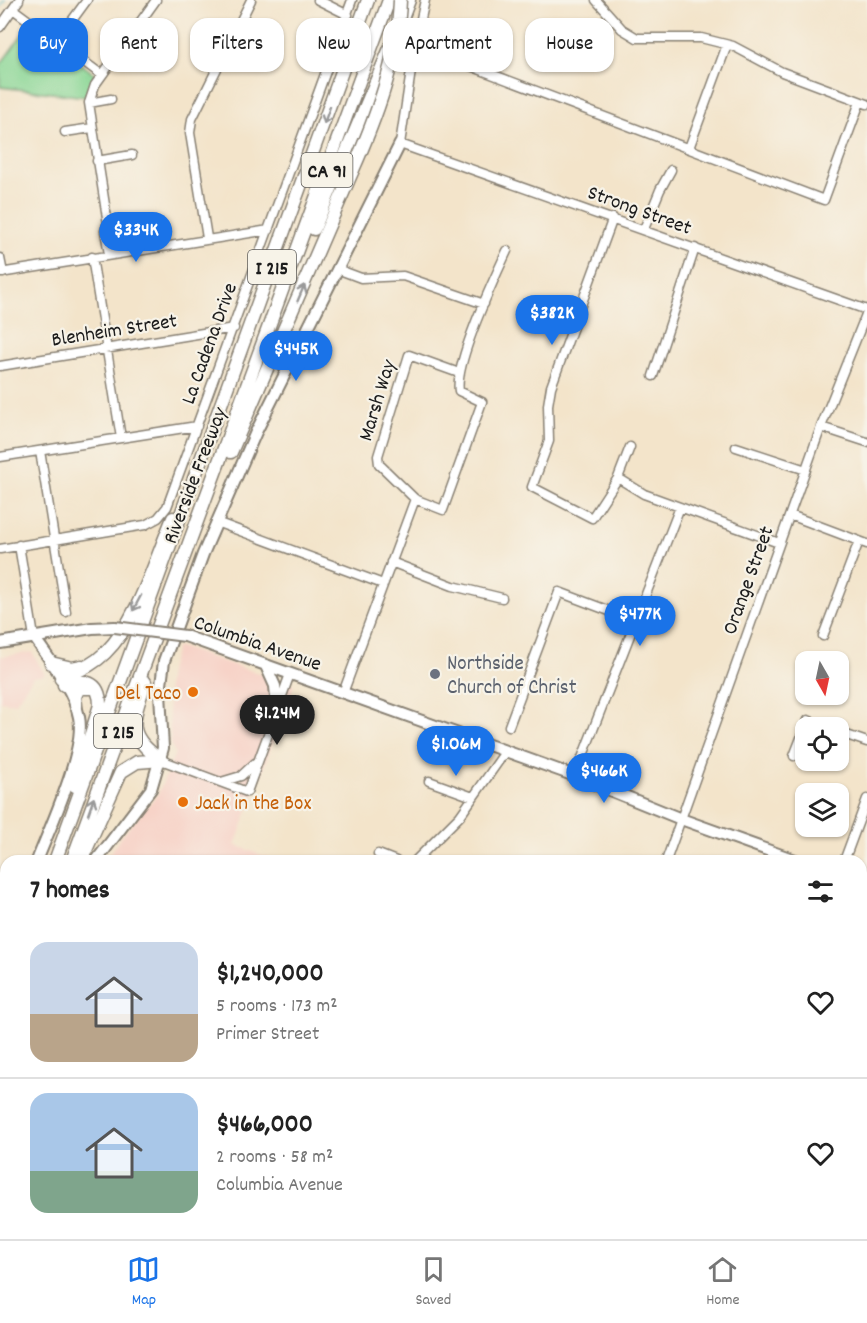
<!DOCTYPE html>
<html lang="en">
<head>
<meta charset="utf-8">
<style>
	body { margin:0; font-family:Dekko,sans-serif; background:#f6f6f6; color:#222; height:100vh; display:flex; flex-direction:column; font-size:22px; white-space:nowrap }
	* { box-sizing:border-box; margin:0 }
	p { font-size:20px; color:#767676 }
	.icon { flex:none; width:33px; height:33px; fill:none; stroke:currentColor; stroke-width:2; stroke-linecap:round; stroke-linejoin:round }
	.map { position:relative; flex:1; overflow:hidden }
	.side { position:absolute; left:0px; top:855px; width:867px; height:384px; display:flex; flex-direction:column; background:#fff; border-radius:18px 18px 0 0; box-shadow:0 2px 4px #0004 }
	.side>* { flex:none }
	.banner { position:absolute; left:18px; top:18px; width:831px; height:54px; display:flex; gap:12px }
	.needle { width:39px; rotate:171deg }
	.buttons { position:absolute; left:795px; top:651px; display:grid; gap:12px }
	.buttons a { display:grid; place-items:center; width:54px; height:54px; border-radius:12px; background:#fff; box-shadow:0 2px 4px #0004; font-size:30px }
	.price { position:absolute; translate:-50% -51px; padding:0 14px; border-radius:21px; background:#1a73e8; color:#fff; font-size:20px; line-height:39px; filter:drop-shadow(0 2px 3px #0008) }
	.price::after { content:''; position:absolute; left:50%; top:36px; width:18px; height:14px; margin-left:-9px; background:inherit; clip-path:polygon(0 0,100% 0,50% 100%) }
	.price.selected { background:#222; color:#fff }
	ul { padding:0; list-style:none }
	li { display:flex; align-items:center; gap:18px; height:150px; padding:0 30px }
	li+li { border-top:2px solid #e0e0e0 }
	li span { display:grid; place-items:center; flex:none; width:168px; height:120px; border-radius:18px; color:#555 }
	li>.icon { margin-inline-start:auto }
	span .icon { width:72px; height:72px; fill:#fffc; stroke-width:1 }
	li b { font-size:26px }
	h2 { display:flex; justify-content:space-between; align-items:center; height:72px; padding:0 30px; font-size:26px }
	.chip { padding:0 21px; border-radius:18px; background:#fff; box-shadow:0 2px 4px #0004; font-size:21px; line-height:54px }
	.chip.selected { background:#1a73e8; color:#fff }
	.dock { display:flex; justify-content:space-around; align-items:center; height:84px; border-top:2px solid #e0e0e0; background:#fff; font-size:16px; color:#767676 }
	.dock a { display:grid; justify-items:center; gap:3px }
	.dock .selected { color:#1a73e8 }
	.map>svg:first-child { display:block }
	.built { fill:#f7d1c6 }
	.green { fill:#89d694; stroke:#527958; stroke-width:1.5 }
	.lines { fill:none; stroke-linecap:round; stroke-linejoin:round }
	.stream { stroke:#4db7cb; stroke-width:1.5 }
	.minor-casing { stroke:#888073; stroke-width:11 }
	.major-casing { stroke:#888073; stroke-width:14 }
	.highway-casing { stroke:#888073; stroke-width:15 }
	.minor { stroke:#fff; stroke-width:8 }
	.major { stroke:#fff; stroke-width:10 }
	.highway { stroke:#fff; stroke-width:12 }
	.major-bridge-casing { stroke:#888073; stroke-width:14; stroke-linecap:butt }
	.highway-bridge-casing { stroke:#888073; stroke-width:15; stroke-linecap:butt }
	.major-bridge { stroke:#fff; stroke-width:10 }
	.highway-bridge { stroke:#fff; stroke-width:12 }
	.oneway { stroke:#999 }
	.worship-dot { fill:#6b7280; stroke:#f7f3e8; stroke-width:2 }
	.food-dot { fill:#e8710a; stroke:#f7f3e8; stroke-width:2 }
	.labels { text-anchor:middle; stroke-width:4.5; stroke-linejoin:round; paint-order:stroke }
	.shield { fill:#f7f3e8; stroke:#5e5c59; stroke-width:1.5 }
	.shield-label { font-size:20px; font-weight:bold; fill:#1c1c1c }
	.street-label { font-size:21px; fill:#1c1c1c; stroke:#f7f3e8 }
	.worship-label { font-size:21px; fill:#5b616d; stroke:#f7f3e8; text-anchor:start }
	.food-label { font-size:21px; fill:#c56008; stroke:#f7f3e8; text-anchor:end }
</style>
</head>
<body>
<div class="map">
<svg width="867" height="1239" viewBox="0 0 867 1239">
	<rect width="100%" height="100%" fill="#f7f3e8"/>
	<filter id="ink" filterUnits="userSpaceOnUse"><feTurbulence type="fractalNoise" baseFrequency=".0167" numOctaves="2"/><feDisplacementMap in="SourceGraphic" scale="12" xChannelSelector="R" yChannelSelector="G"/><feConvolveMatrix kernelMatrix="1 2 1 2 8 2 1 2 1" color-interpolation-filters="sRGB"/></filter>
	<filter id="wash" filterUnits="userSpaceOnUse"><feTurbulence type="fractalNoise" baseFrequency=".008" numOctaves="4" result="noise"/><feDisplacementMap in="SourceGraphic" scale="24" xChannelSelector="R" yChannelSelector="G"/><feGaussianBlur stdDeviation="1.35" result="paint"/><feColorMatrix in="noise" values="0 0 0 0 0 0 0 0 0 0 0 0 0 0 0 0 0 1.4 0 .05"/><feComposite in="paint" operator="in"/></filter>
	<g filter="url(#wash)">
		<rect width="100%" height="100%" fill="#f3e4ca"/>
		<!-- built -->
		<path class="built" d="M177,646L294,685L235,845L276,861H105L121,837L158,794L175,753L171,744L167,685L170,667Z
			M32,652L45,675L33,677L15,703L0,701V657Z"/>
		<!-- green -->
		<path class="green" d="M29,25L96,75L86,97L0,87V65Z
			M498,1233H613L611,1239H495Z"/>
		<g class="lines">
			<!-- stream -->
			<path class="stream" d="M0,7L5,0
				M580,1233L582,1239"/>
		</g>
	</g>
	<g filter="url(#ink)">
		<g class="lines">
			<defs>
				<path id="minor" d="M318,0L348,15
					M425,0L414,51L400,144L867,310
					M596,0L622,29L637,38H701L733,46L782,72L867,104
					M13,9L102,75
					M0,27L19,0
					M57,41L87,0
					M415,45L824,200L860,102
					M89,103L111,99
					M65,132L92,128
					M689,148L727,45
					M97,161L132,155
					M613,218L551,387L548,405L549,441L532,487L592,518L618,478L630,447
					M107,225L105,231L109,254
					M644,229L660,190L671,170
					M207,238L190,133L192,119L251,0
					M115,253L108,224L89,103L95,85L156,0
					M92,257L121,438
					M0,258L3,273
					M337,269L361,278L403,276L484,304
					M0,273L269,230
					M0,366L234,328
					M459,373L409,355L378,456L379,464L415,499L443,510L482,402L459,391C454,363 494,279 507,251
					M653,376L695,248
					M821,427L867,442
					M736,447L806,470
					M40,451L66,612
					M0,457L197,426
					M618,478L644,494L779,543
					M790,515L867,544
					M216,522L383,584
					M19,545L34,637
					M0,549L145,525L158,518L167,507L352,0
					M391,562L453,586L502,598
					M823,636L859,541
					M343,693L415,499
					M509,726L559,592L636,621
					M838,732L867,742
					M794,756L808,720L827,728
					M161,760L247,792L290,674
					M575,776L680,507
					M429,781L473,797
					M221,782L241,776L255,763
					M378,854L396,861
					M415,861L460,816L505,752
					M666,861L821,427L867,312
					M844,861L867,799
					M88,1239L89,1235
					M247,1239L250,1233
					M492,1239L496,1233"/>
				<path id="major" d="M185,636L575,776L681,819L798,861
					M34,637C50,661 73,688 79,717C86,751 50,827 37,861
					M0,643L92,628L115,627
					M266,666L275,686L277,708
					M96,861L151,789L163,748L160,693L164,661L203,554L256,432L400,144
					M861,883L867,885
					M0,964L6,947
					M0,1103L6,1086"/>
				<path id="highway" d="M400,24L409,0
					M314,229L391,46
					M231,452L352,172
					M51,663L72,668L82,666
					M61,679C77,671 92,666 105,653C138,621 155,560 173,518
					M145,682C133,721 124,734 161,760
					M64,685C84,678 100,681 100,705L75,786
					M76,706L75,696L79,688H93
					M55,861L368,0
					M72,861L389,0
					M81,861L121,772L137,762L161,760
					M0,1006L6,990
					M0,1058L6,1042"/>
			</defs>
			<!-- minor casing -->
			<use href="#minor" class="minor-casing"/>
			<!-- major casing -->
			<use href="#major" class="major-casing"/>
			<!-- highway casing -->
			<use href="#highway" class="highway-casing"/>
			<!-- minor -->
			<use href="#minor" class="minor"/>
			<!-- major -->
			<use href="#major" class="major"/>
			<!-- highway -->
			<use href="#highway" class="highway"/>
			<defs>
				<path id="major-bridge" d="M115,627L185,636"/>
				<path id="highway-bridge" d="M352,172C376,118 398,60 400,0"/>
			</defs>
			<!-- major-bridge casing -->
			<use href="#major-bridge" class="major-bridge-casing"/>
			<!-- highway-bridge casing -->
			<use href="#highway-bridge" class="highway-bridge-casing"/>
			<!-- major-bridge -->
			<use href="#major-bridge" class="major-bridge"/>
			<!-- highway-bridge -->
			<use href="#highway-bridge" class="highway-bridge"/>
		</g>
		<!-- one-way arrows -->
		<defs><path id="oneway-shaft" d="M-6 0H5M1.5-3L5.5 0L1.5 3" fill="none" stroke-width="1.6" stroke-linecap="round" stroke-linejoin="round" transform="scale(1.5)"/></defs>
		<g class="oneway">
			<use href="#oneway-shaft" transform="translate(327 115) rotate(110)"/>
			<use href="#oneway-shaft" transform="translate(301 293) rotate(-67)"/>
			<use href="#oneway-shaft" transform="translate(137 603) rotate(118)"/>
			<use href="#oneway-shaft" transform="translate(91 806) rotate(-71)"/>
		</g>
	</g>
	<!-- markers -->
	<circle class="worship-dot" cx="435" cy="674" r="6"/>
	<g class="food-dot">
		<circle cx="193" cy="692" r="6"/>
		<circle cx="183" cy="802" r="6"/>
	</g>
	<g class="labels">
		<!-- shield labels -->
		<g class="shield">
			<rect x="301.5" y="153" width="51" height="34" rx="4.5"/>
			<rect x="248" y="250" width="48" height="34" rx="4.5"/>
			<rect x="94" y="714" width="48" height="34" rx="4.5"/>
		</g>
		<g class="shield-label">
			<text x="327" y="177">CA 91</text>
			<text x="272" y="274">I 215</text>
			<text x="118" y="738">I 215</text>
		</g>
		<!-- street labels -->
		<g class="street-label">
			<text transform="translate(640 209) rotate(20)" y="7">Strong Street</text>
			<text transform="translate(114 329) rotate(-9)" y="7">Blenheim Street</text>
			<text transform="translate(208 343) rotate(-70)" y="7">La Cadena Drive</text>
			<text transform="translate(376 400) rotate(-73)" y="7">Marsh Way</text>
			<text transform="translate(194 475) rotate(-69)" y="7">Riverside Freeway</text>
			<text transform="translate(747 580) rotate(-70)" y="7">Orange Street</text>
			<text transform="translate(258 642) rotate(19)" y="7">Columbia Avenue</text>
		</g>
		<!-- worship labels -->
		<g class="worship-label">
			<text x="447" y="669">Northside<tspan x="447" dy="24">Church of Christ</tspan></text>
		</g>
		<!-- food labels -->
		<g class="food-label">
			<text x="181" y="699">Del Taco</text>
			<text x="195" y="809" text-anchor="start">Jack in the Box</text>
		</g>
	</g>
</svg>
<div class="buttons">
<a><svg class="needle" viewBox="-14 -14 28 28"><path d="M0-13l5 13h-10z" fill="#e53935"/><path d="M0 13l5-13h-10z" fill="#767676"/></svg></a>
<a><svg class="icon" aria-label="locate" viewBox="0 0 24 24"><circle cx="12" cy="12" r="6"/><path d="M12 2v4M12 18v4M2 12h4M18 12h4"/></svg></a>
<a><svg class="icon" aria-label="layers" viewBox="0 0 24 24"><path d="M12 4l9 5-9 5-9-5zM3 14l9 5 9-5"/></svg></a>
</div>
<b class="price" style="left:136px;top:263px">$334K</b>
<b class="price" style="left:552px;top:346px">$382K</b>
<b class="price" style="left:296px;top:382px">$445K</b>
<b class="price" style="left:640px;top:647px">$477K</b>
<b class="price selected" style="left:277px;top:746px">$1.24M</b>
<b class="price" style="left:456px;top:777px">$1.06M</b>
<b class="price" style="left:604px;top:804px">$466K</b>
<div class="banner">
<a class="chip selected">Buy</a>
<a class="chip">Rent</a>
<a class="chip">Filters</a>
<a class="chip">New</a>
<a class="chip">Apartment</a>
<a class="chip">House</a>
</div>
<section class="side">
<h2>7 homes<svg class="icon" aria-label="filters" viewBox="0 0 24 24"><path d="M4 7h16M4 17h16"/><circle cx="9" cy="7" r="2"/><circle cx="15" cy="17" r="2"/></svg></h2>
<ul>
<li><span style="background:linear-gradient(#c9d6e8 60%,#b9a48a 0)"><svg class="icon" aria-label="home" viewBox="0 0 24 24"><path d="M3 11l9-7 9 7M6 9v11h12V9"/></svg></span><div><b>$1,240,000</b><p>5 rooms · 173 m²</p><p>Primer Street</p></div><svg class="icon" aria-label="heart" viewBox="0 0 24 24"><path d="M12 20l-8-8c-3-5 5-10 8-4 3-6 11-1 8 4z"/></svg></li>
<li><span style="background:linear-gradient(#a9c7e8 65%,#7fa58c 0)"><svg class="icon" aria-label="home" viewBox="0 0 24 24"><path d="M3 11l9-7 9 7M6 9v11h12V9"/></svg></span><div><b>$466,000</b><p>2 rooms · 58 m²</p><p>Columbia Avenue</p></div><svg class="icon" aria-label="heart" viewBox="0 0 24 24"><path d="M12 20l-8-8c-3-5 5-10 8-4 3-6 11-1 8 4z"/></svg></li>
</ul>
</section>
</div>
<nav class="dock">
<a class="selected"><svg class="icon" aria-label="map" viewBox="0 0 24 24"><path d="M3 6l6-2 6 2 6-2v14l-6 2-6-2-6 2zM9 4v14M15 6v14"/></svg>Map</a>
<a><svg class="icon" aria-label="saved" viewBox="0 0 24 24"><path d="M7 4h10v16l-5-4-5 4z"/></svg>Saved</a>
<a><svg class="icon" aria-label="home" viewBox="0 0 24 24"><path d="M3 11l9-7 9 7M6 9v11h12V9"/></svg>Home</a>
</nav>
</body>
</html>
